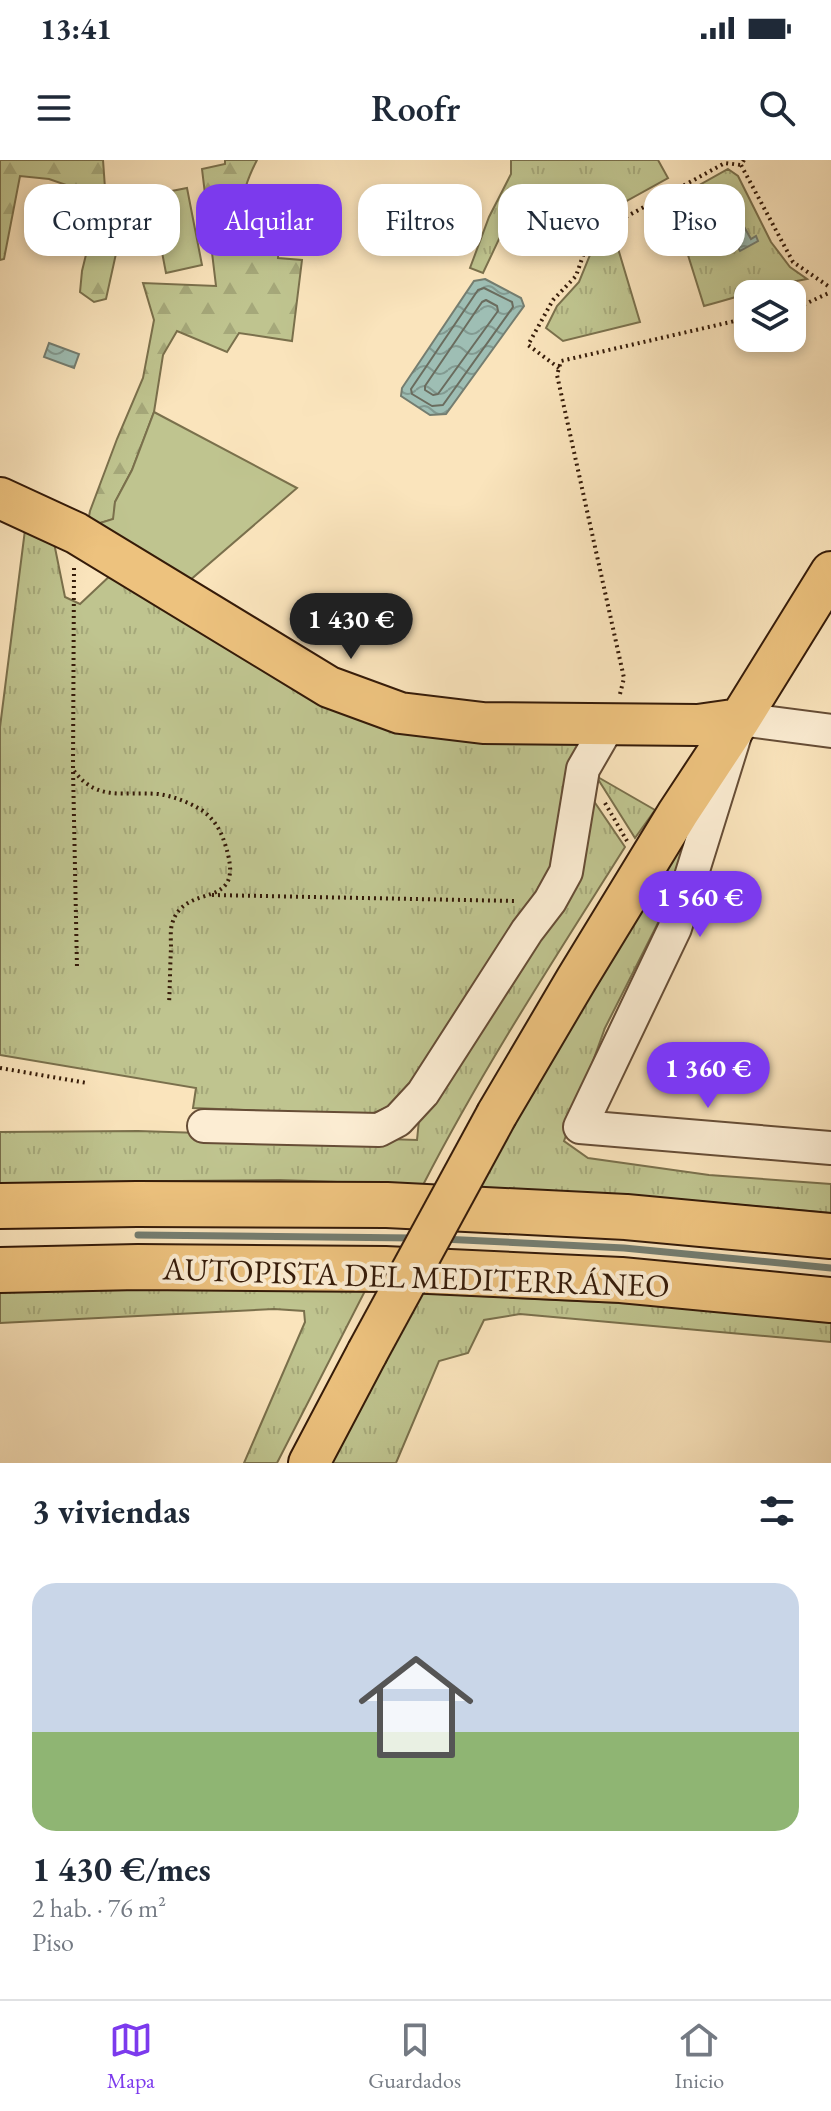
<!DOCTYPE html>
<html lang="es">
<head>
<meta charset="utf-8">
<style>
	body { margin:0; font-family:"EB Garamond",serif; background:#f2f2f3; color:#1f2937; height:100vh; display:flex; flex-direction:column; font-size:30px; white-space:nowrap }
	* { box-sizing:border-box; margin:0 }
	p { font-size:26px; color:#747a83 }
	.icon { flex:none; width:44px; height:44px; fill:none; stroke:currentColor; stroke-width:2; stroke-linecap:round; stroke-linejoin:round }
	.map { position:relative; height:1303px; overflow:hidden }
	.drawer { display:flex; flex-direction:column; background:#fff; flex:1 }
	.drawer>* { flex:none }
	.hud { position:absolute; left:24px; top:24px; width:784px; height:72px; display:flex; gap:16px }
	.buttons { position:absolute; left:734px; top:120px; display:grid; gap:16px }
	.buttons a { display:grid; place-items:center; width:72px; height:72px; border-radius:16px; background:#fff; box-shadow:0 4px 12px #0003; font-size:40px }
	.price { position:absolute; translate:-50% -68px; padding:0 18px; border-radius:28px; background:#7c3aed; color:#fff; font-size:26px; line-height:52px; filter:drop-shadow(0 2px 4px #0008) }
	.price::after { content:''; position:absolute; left:50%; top:48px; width:24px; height:18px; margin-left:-12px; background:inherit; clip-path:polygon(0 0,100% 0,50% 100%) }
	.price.on { background:#222; color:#fff }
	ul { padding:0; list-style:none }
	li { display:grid; align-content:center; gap:16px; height:424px; padding:0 32px }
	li+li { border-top:2px solid #e0e1e3 }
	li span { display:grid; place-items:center; height:248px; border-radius:24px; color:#555 }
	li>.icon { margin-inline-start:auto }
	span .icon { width:144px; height:144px; fill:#fffc; stroke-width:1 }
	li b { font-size:34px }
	h2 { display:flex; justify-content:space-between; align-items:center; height:96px; padding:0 32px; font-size:34px }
	.tag { padding:0 28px; border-radius:24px; background:#fff; box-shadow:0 4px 12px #0003; font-size:28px; line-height:72px }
	.tag.on { background:#7c3aed; color:#fff }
	.status { display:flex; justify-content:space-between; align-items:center; height:56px; padding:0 40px; background:#fff; direction:ltr }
	.status svg { height:22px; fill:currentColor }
	header { display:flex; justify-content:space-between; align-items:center; height:104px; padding:0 32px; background:#fff; font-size:36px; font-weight:600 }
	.menu { display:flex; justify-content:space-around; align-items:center; height:112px; border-top:2px solid #e0e1e3; background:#fff; font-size:22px; color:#747a83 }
	.menu a { display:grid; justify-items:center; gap:4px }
	.menu .on { color:#7c3aed }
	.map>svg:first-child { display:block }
	.grass { fill:url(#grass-tufts); stroke:#7a704c; stroke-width:2 }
	.forest { fill:url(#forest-firs); stroke:#7a704c; stroke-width:2 }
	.garden { fill:#bfc48f; stroke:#7a704c; stroke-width:2 }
	.water { fill:url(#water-waves); stroke:#747d70; stroke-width:2 }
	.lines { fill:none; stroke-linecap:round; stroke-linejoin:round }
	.shore { stroke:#6a6c5e; stroke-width:2 }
	.stream { stroke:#747d70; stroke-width:7 }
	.minor-casing { stroke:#664d36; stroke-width:36 }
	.major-casing { stroke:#351b09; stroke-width:44 }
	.highway-casing { stroke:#351b09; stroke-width:48 }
	.path { stroke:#351b09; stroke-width:4; stroke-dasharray:2 4; stroke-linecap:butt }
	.minor { stroke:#fcedd3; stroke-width:32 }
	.major { stroke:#edc27e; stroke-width:40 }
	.highway { stroke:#edc27e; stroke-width:44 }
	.major-bridge-casing { stroke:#351b09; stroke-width:44; stroke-linecap:butt }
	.major-bridge { stroke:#edc27e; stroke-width:40 }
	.labels { text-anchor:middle; stroke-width:8; stroke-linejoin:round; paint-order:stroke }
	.street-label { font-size:32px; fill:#351b09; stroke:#fcedd3 }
</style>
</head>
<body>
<div class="status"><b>13:41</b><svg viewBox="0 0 49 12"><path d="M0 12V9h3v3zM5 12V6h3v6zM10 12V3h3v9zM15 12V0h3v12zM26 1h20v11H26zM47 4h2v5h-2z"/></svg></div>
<header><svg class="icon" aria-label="menu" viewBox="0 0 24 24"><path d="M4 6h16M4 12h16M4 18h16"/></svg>Roofr<svg class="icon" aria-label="search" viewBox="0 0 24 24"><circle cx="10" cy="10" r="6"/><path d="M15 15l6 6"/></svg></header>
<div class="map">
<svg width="831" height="1303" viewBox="0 0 831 1303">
	<defs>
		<pattern id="grass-tufts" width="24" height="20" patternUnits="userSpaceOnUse" patternTransform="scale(2)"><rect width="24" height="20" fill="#bfc48f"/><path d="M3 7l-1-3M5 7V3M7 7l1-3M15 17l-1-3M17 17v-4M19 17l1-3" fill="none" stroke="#a5a87a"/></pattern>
		<pattern id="forest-firs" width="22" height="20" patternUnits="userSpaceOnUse" patternTransform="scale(2)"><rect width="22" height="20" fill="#bfc48f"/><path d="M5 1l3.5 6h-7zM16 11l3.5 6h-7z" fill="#a5a87a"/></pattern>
		<pattern id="water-waves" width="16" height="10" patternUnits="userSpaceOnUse" patternTransform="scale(2)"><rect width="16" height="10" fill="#9ebeb4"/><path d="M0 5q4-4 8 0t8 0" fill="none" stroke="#829a91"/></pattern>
	</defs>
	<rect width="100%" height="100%" fill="#fae4bc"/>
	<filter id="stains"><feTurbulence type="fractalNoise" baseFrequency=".0025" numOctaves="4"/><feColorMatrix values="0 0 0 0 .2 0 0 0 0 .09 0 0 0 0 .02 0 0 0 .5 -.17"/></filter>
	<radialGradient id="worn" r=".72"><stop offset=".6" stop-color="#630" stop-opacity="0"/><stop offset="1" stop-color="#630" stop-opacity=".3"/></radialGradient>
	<!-- grass -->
	<path class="grass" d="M511,0H658L668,18L576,69L516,43L483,113L470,108L489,57L511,14Z
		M728,9L738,16L771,82L790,107L807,119C771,125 739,137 704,146L671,41Z
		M614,75L640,162L563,181L546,168L557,146L579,122L592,90Z
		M26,362L52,373L65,437L80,444L114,412L328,540L597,574L557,711L417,919L390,946L369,955L193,948L196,928L0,895V567Z
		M596,616L655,650L635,678Z
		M587,631L625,687C555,798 483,908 423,1025L280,1020L80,1022L0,1024V972L138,971L417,980L419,960L492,836Z
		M698,656L664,751L605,868L564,981L588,998L709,1015L831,1024V1053L661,1038L476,1029L556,882Z
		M178,1127L366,1129L277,1303H244L305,1162L304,1151L274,1149L0,1163V1130Z
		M418,1133L662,1145L831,1161V1182L520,1154L484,1160L468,1193L439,1201L396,1303H327Z"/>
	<!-- forest -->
	<path class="forest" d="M0,0H103L105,28L110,55L119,80L106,139L94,142L80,132L82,111L93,66L75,28L49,19L20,16L4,99L0,100Z
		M225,0H257C246,21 232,55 255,73C261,78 272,81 279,84L278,98L302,100L292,181L239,173L227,192L177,171L163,195L154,252L132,310L115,342L114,359L87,367L90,351L117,279L143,218L154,160L143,123L216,126L202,9L225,4Z"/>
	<!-- garden -->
	<path class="garden" d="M187,28L202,105L166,113L151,35Z
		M154,252L297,328L189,421L87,367L113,359L115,342L132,310Z"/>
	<!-- water -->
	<path class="water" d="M738,56L751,79L756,76L758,81L740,91L725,63Z
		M485,119L521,138L524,146L446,254L430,255L401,236L402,228L474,121Z
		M49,183L79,194L74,208L44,197Z"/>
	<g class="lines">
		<!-- shore -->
		<path class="shore" d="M484,128L512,142L513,147L443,245L432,246L412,234L411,229L478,130Z
			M486,140L497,146L498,151L438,234L433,235L425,230V226L482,142Z"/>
		<!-- stream -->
		<path class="stream" d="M138,1075L414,1078
			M442,1079L624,1088L831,1108"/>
		<defs>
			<path id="minor" d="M831,571L740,559L675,768L580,967L831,988
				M204,966L379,970L398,960L423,933L527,771L550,741L566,712L583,609L609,564"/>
			<path id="major" d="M0,338L76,373L329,527L400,553L483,563L698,565L740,559
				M497,954L576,820L678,653L740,559L831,412
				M309,1303L367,1193"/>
			<path id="highway" d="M0,1046L137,1044L387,1045L626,1057L831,1076
				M0,1110L138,1107L385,1109L621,1120L831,1140"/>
		</defs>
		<!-- minor casing -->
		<use href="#minor" class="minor-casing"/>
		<!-- major casing -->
		<use href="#major" class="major-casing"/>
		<!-- highway casing -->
		<use href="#highway" class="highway-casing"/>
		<!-- path -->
		<path class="path" d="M744,0L741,5L793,102L831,128
			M792,147L805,144L831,132
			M559,208L528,185L553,140L576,116L586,87L622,59L725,3L741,5
			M74,408L73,609L77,808
			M620,534L624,518L557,215L561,201L748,158
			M74,611C98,642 123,631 158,634C172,636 186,641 198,648C210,654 220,668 224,681C250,756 185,718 172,764C170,771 171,781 171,788C170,807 170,825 169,844
			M605,643L627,681
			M212,735L515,741
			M0,908L87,923"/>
		<!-- minor -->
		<use href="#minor" class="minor"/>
		<!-- major -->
		<use href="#major" class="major"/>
		<!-- highway -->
		<use href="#highway" class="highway"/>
		<defs>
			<path id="major-bridge" d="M367,1193L497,954"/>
		</defs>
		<!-- major-bridge casing -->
		<use href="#major-bridge" class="major-bridge-casing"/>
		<!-- major-bridge -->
		<use href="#major-bridge" class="major-bridge"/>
	</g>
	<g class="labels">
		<!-- street labels -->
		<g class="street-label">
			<text transform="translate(416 1117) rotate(2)" y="11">AUTOPISTA DEL MEDITERRÁNEO</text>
		</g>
	</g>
	<rect width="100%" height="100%" filter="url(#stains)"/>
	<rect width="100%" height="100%" fill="url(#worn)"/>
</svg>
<div class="buttons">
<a><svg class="icon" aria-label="layers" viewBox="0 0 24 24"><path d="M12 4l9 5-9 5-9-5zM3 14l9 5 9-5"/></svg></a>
</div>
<b class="price on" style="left:351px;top:501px">1 430 €</b>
<b class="price" style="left:700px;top:779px">1 560 €</b>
<b class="price" style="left:708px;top:950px">1 360 €</b>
<div class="hud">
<a class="tag">Comprar</a>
<a class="tag on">Alquilar</a>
<a class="tag">Filtros</a>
<a class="tag">Nuevo</a>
<a class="tag">Piso</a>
</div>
</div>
<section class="drawer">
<h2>3 viviendas<svg class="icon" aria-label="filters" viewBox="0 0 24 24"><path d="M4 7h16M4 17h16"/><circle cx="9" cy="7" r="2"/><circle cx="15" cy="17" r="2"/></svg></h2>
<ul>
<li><span style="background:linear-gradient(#c9d6e8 60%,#8fb573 0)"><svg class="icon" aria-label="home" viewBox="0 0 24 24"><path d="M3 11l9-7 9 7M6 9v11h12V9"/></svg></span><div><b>1 430 €/mes</b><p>2 hab. · 76 m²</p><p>Piso</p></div></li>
</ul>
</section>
<nav class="menu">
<a class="on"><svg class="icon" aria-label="map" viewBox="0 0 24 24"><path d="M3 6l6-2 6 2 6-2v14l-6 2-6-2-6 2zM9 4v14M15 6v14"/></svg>Mapa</a>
<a><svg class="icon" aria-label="saved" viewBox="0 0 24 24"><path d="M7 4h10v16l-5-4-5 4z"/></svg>Guardados</a>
<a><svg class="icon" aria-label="home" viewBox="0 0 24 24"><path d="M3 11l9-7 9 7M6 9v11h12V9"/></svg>Inicio</a>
</nav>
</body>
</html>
